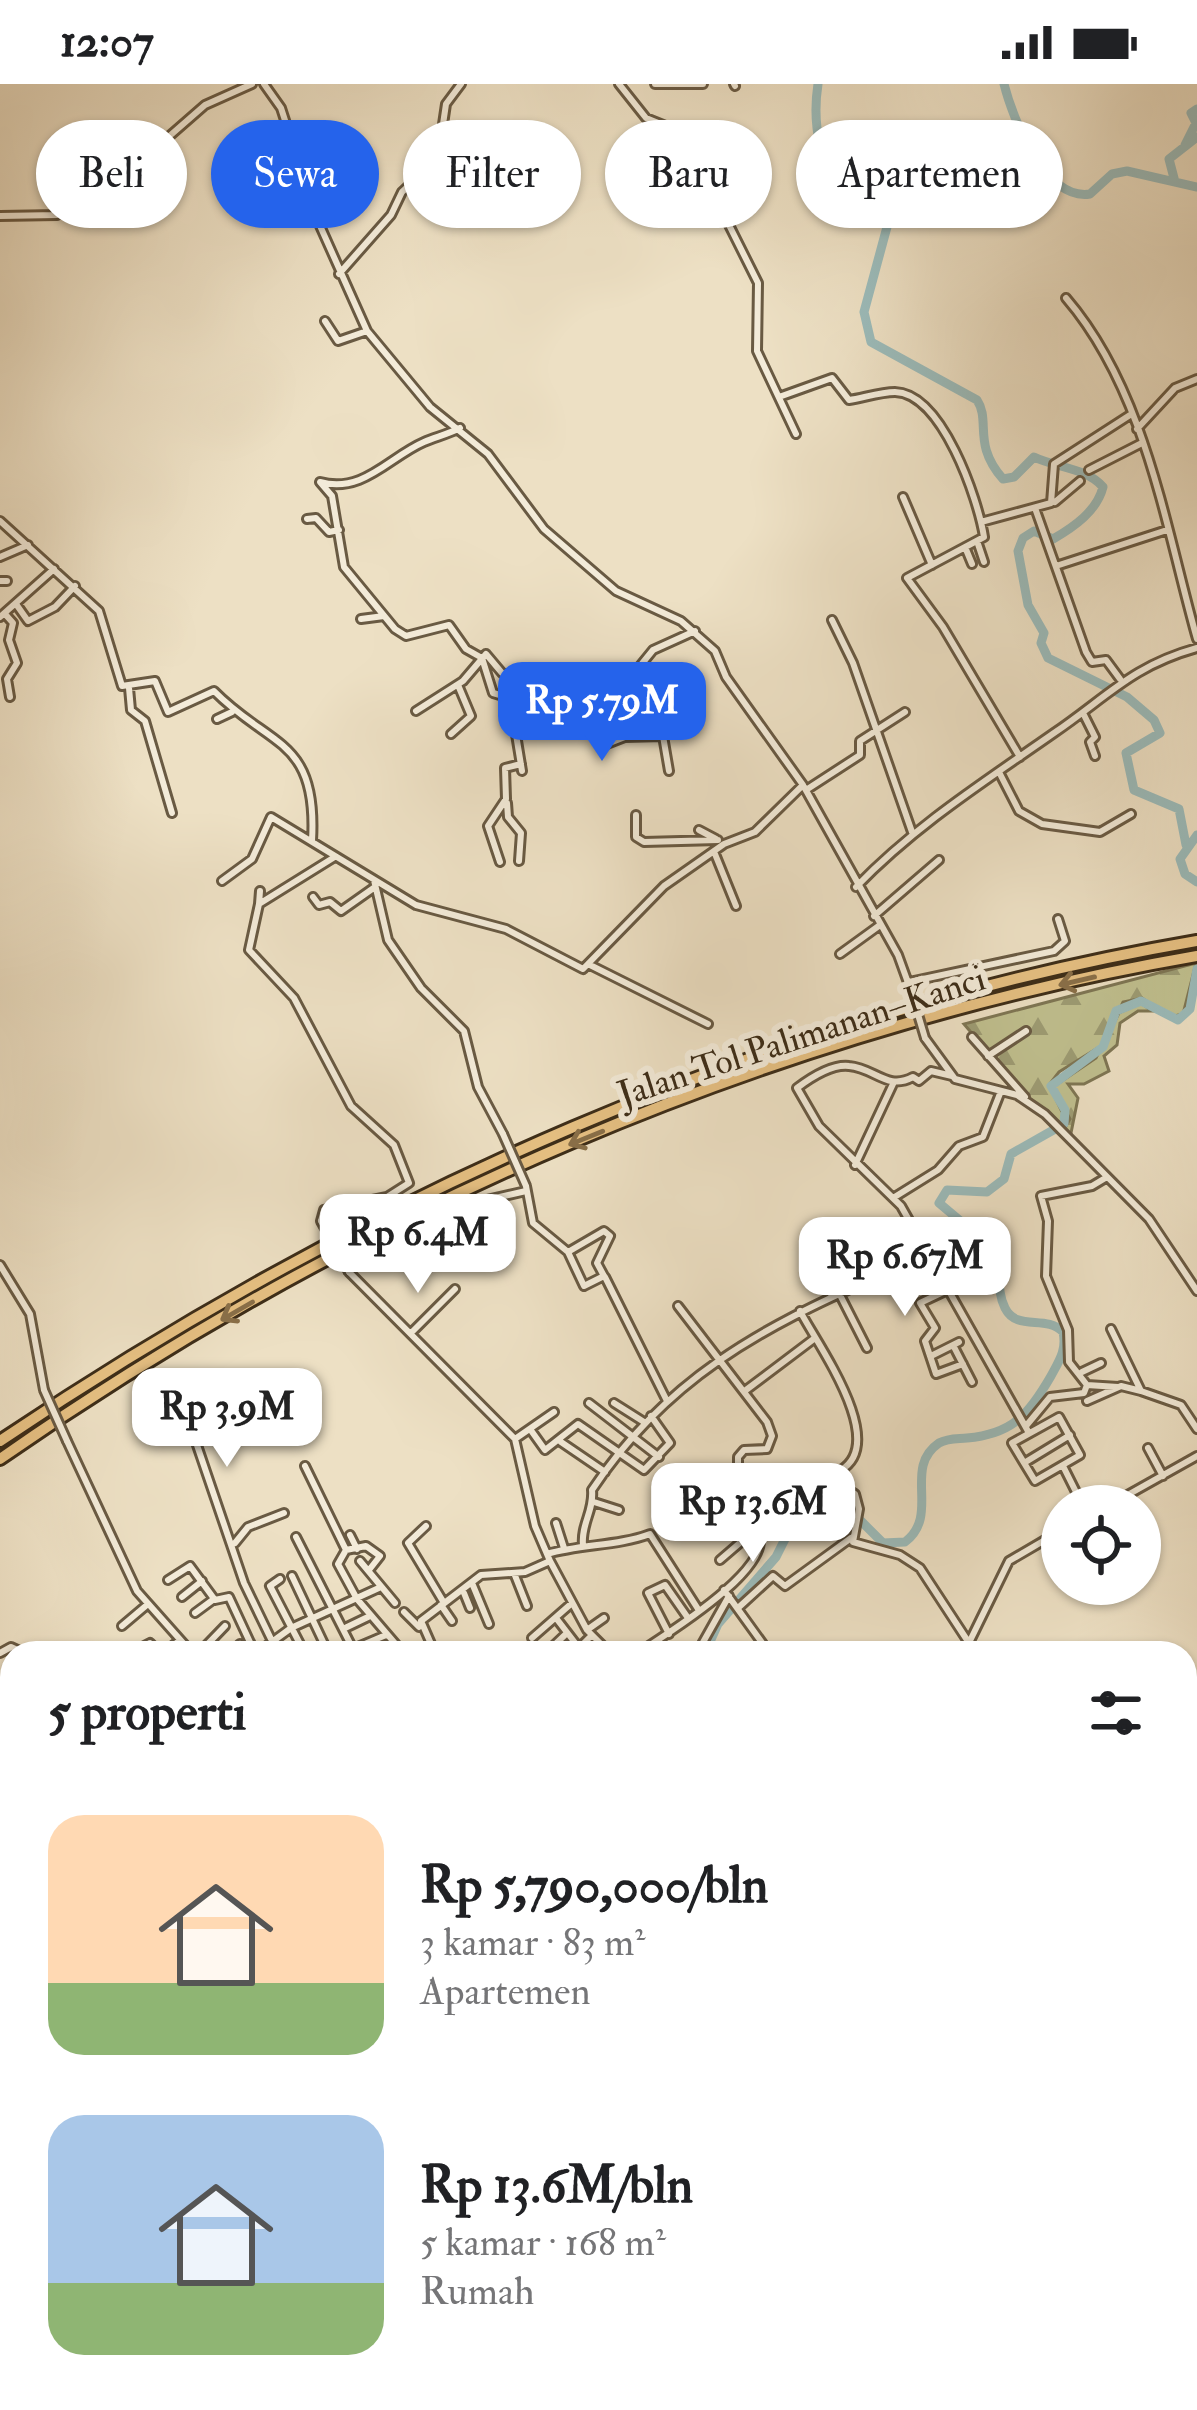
<!DOCTYPE html>
<html lang="id">
<head>
<meta charset="utf-8">
<style>
	body { margin:0; font-family:"IM FELL Double Pica",serif; background:#f2f2f2; color:#202124; height:100vh; display:flex; flex-direction:column; font-size:45px; white-space:nowrap }
	* { box-sizing:border-box; margin:0 }
	p { font-size:39px; color:#757577 }
	.icon { flex:none; width:66px; height:66px; fill:none; stroke:currentColor; stroke-width:2; stroke-linecap:round; stroke-linejoin:round }
	.map { position:relative; flex:1; overflow:hidden }
	.panel { position:absolute; left:0px; top:1557px; width:1197px; height:771px; display:flex; flex-direction:column; background:#fff; border-radius:36px 36px 0 0; box-shadow:0 3px 9px #0004 }
	.panel>* { flex:none }
	.banner { position:absolute; left:36px; top:36px; width:1125px; height:108px; display:flex; gap:24px }
	.fabs { position:absolute; left:1041px; top:1401px; display:grid; gap:24px }
	.fabs a { display:grid; place-items:center; width:120px; height:120px; border-radius:50%; background:#fff; box-shadow:0 3px 9px #0004; font-size:60px }
	.price { position:absolute; translate:-50% -102px; padding:0 27px; border-radius:24px; background:#fff; color:#222; font-size:39px; line-height:78px; filter:drop-shadow(0 3px 6px #0008) }
	.price::after { content:''; position:absolute; left:50%; top:72px; width:36px; height:27px; margin-left:-18px; background:inherit; clip-path:polygon(0 0,100% 0,50% 100%) }
	.price.active { background:#2563eb; color:#fff }
	ul { padding:0; list-style:none }
	li { display:flex; align-items:center; gap:36px; height:300px; padding:0 48px }
	li span { display:grid; place-items:center; flex:none; width:336px; height:240px; border-radius:36px; color:#555 }
	li>.icon { margin-inline-start:auto }
	span .icon { width:144px; height:144px; fill:#fffc; stroke-width:1 }
	li b { font-size:51px }
	h2 { display:flex; justify-content:space-between; align-items:center; height:144px; padding:0 48px; font-size:51px }
	.pill { padding:0 42px; border-radius:54px; background:#fff; box-shadow:0 3px 9px #0004; font-size:42px; line-height:108px }
	.pill.active { background:#2563eb; color:#fff }
	.status { display:flex; justify-content:space-between; align-items:center; height:84px; padding:0 60px; background:#fff; direction:ltr }
	.status svg { height:33px; fill:currentColor }
	.map>svg:first-child { display:block }
	.forest { fill:url(#forest-firs); stroke:#7e7654; stroke-width:3 }
	.lines { fill:none; stroke-linecap:round; stroke-linejoin:round }
	.stream { stroke:#758279; stroke-width:3 }
	.river { stroke:#9bbbba; stroke-width:9 }
	.minor-casing { stroke:#695a43; stroke-width:12 }
	.highway-casing { stroke:#3d2d18; stroke-width:16 }
	.minor { stroke:#f3ebd9; stroke-width:6 }
	.highway { stroke:#e6c082; stroke-width:10 }
	.minor-bridge-casing { stroke:#695a43; stroke-width:12; stroke-linecap:butt }
	.minor-bridge { stroke:#f3ebd9; stroke-width:6 }
	.oneway { stroke:#896f48 }
	.labels { text-anchor:middle; stroke-width:12; stroke-linejoin:round; paint-order:stroke }
	.street-label { font-size:36px; fill:#3d2d18; stroke:#f3ebd9 }
</style>
</head>
<body>
<div class="status"><b>12:07</b><svg viewBox="0 0 49 12"><path d="M0 12V9h3v3zM5 12V6h3v6zM10 12V3h3v9zM15 12V0h3v12zM26 1h20v11H26zM47 4h2v5h-2z"/></svg></div>
<div class="map">
<svg width="1197" height="2326" viewBox="0 0 1197 2326">
	<defs>
		<pattern id="forest-firs" width="22" height="20" patternUnits="userSpaceOnUse" patternTransform="scale(3)"><rect width="22" height="20" fill="#c0c08f"/><path d="M5 1l3.5 6h-7zM16 11l3.5 6h-7z" fill="#9d9c74"/></pattern>
	</defs>
	<rect width="100%" height="100%" fill="#ede0c4"/>
	<filter id="stains"><feTurbulence type="fractalNoise" baseFrequency=".00167" numOctaves="4"/><feColorMatrix values="0 0 0 0 .2 0 0 0 0 .09 0 0 0 0 .02 0 0 0 .5 -.17"/></filter>
	<radialGradient id="worn" r=".72"><stop offset=".6" stop-color="#630" stop-opacity="0"/><stop offset="1" stop-color="#630" stop-opacity=".3"/></radialGradient>
	<!-- forest -->
	<path class="forest" d="M1196,879L1183,930L1170,933L1142,914L1123,918L1101,962L1059,988L1049,1001L1065,1034L1059,1040L1021,1007L964,940Z
		M1141,919L1152,927H1138L1120,939L1117,961L1104,972L1109,987L1084,1000H1068L1078,1014L1070,1054L1063,1047L1070,1035L1053,1003L1096,974L1119,929Z"/>
	<g class="lines">
		<!-- stream -->
		<path class="stream" d="M1185,2271L1197,2277
			M302,2326L307,2316
			M384,2326L395,2316"/>
		<!-- river -->
		<path class="river" d="M818,0C812,39 819,87 850,114C863,125 877,131 887,143L864,228L871,258L977,316C991,337 972,360 1003,395L1014,393L1034,373C1057,384 1087,384 1103,403C1097,427 1074,443 1053,455L1034,447L1023,454L1018,467L1028,521L1044,549L1041,559L1048,574L1127,613L1154,636L1160,649L1126,669L1134,706L1179,725L1186,761
			M1004,0C1013,36 1046,117 1090,110L1112,90L1127,87L1197,103
			M1185,61L1196,39L1191,29L1197,25
			M1175,98L1169,75L1197,53
			M1197,751L1180,775L1185,790L1197,798
			M705,1569L718,1540L776,1473L789,1447L835,1428L861,1437L883,1459L905,1458C941,1431 902,1384 939,1359C948,1354 957,1355 967,1354C1013,1350 1029,1330 1051,1292C1059,1277 1067,1266 1063,1248C1046,1230 1017,1248 1005,1224C996,1206 1001,1186 996,1167L939,1119L947,1106L987,1108L1004,1095L1011,1070L1064,1040L1065,1026L1051,1002L1103,963L1116,927L1141,917L1178,936L1190,925L1197,885
			M0,1668L12,1678
			M152,2326L154,2316
			M726,2326L731,2316"/>
		<defs>
			<path id="minor" d="M264,0L281,24L317,135L367,247L430,323L488,370L544,445L616,507L681,537L715,567L726,593L803,701L898,871L911,907
				M619,0L646,34L693,53L709,101L758,199L757,267L796,350
				M655,0H703
				M734,0L735,2
				M294,64L318,53
				M306,100L348,83
				M0,132L57,131L142,76L205,21L252,0
				M339,190L391,131L402,108L438,74L446,20L461,0
				M1066,214C1145,306 1165,441 1197,555
				M325,237L338,257L367,247
				M779,313L832,294L849,316C863,314 880,308 895,308C942,309 978,415 984,453L907,494L943,543L1020,673
				M460,344C448,350 436,353 424,358C389,373 363,410 320,398L332,412L344,483L395,545L406,552L449,541L466,565L482,574L493,609L510,614L521,600L547,593L561,608H579L590,626L623,603L653,566L695,547
				M1137,345L1175,304L1197,295
				M1089,386L1140,360
				M903,413L932,481
				M1055,418L1080,397
				M1035,424L1086,568L1092,578L1106,576L1120,595
				M307,435L316,434L329,448L339,446
				M0,437L99,527L122,602L155,597L168,628L214,607C270,664 318,654 312,757
				M981,438L1051,419L1054,380L1130,331
				M977,457L984,478
				M965,463L972,480
				M0,473L28,461
				M1056,482L1167,446
				M0,497H7
				M16,520L28,537L55,523L75,502
				M5,530L13,539L9,556L17,579L7,595L10,613
				M0,533L54,485
				M361,535L384,532
				M832,536L853,579L912,748
				M129,604L131,626L145,637L172,729
				M510,614L522,687
				M594,626L607,660L625,653L663,652L669,687
				M416,627L463,597L486,570L502,589L530,597
				M1083,629L1095,653L1090,658L1095,672
				M217,635L232,628
				M451,650L471,632L458,601
				M999,688L1019,727L1042,740L1100,748L1131,730
				M806,706L860,671V657L905,628
				M507,719L508,733L521,749L519,777
				M636,731V753L644,758L718,756
				M699,746L716,755
				M715,770L736,822
				M500,778L488,742L506,715L505,684L521,680
				M374,796L388,856L421,904L464,947L478,1003L503,1050
				M222,797L252,775L271,733L416,821L506,845L583,885L664,802L724,760L755,748L803,701
				M856,803C916,741 984,698 1054,649C1107,613 1132,582 1197,564
				M313,813L319,821L330,818L341,827L375,803
				M259,820L260,807
				M874,832L939,776
				M840,870L880,841
				M588,880L708,940
				M909,898L1054,867L1065,857L1058,835
				M972,953L1025,1013
				M925,954L955,995L1017,1011L1045,1030L1149,1135L1197,1207
				M988,972L1026,947
				M952,992L931,987L919,997L913,993C887,1007 875,984 849,982C832,980 809,995 797,1004L819,1042L901,1122L1029,1349
				M855,1081L893,1000
				M526,1102L533,1139L568,1168L584,1202L604,1192L597,1179L610,1152L604,1147L568,1168
				M893,1114L938,1086L959,1062L983,1053L1001,1007
				M469,1120L526,1107
				M321,1137L324,1126L387,1113L409,1099L394,1061L351,1022L294,914L249,866L259,820L333,774
				M0,1181L30,1230L44,1306
				M349,1188L515,1355L535,1442L547,1470
				M824,1190L832,1213
				M605,1193L667,1317
				M839,1209L867,1264
				M678,1222L767,1338L772,1352L767,1365L744,1366L738,1373V1423L756,1445
				M800,1227C817,1260 889,1358 841,1386L844,1403L855,1410L859,1425L853,1458L900,1471L920,1484L969,1559
				M411,1249L455,1205
				M953,1261L972,1298
				M931,1272L959,1258
				M963,1280L936,1290L925,1257L935,1244L920,1219L977,1192
				M1082,1288L1101,1279
				M1087,1301L1118,1303
				M746,1306L815,1254
				M1141,1307L1181,1321L1197,1345
				M204,1309L220,1315
				M1087,1317L1121,1302L1141,1307L1111,1245
				M589,1319L659,1373
				M614,1319L644,1338
				M1059,1333L1080,1371L1035,1397L1012,1359Z
				M1026,1342L1050,1313L1084,1309L1087,1301L1069,1278L1068,1246L1046,1192L1048,1137L1041,1112L1092,1102L1107,1093
				M530,1345L545,1366L578,1340L644,1386L670,1359L651,1332
				M515,1355L554,1328
				M67,1357L137,1507L192,1569
				M561,1358L605,1388
				M1148,1364L1163,1392
				M1024,1379L1070,1351
				M305,1382L346,1466L366,1462L380,1472L369,1486
				M1063,1382L1083,1422
				M594,1418L619,1426
				M1108,1422L1197,1372
				M720,1436L738,1423
				M556,1439L564,1464
				M426,1442L408,1459L444,1519
				M350,1451L357,1465
				M296,1453L353,1565L386,1551
				M235,1459L248,1443L284,1429
				M583,1461C581,1440 594,1427 592,1406C665,1296 760,1244 877,1193L890,1174L923,1157
				M346,1466L338,1480L357,1515L399,1564
				M360,1477L395,1519
				M550,1477L587,1546L610,1569
				M514,1489L527,1522
				M292,1492L326,1564
				M280,1495L270,1502L300,1560
				M168,1496L190,1482L215,1516L229,1513L255,1569
				M472,1499L489,1540
				M724,1506L763,1560L761,1569
				M464,1509L470,1524
				M182,1513L202,1497
				M441,1521L452,1537
				M738,1524L773,1492L785,1502L851,1454
				M404,1528L419,1543
				M195,1529L214,1515
				M556,1534L579,1564
				M122,1542L148,1520
				M343,1545L370,1532
				M587,1546L604,1534
				M669,1550L648,1509L665,1501L688,1534
				M532,1554L572,1519
				M271,1555L244,1499L185,1326L209,1297L283,1301
				M0,1569L11,1563L24,1569
				M131,1569L150,1559L160,1569
				M164,1569L180,1556
				M199,1569L225,1542
				M231,1569L240,1560
				M257,1569L291,1544L381,1503
				M435,1569L421,1537L481,1491L525,1488L550,1477L547,1470C582,1460 618,1462 650,1450L698,1525
				M546,1569L567,1549
				M574,1569L592,1551
				M638,1569C665,1551 783,1480 756,1445L720,1476
				M697,1569L729,1512
				M964,1569L1009,1477L1062,1446
				M0,1628L12,1632
				M1185,1703L1197,1702
				M1185,1736L1197,1737
				M0,1738L12,1735
				M1185,1767L1197,1768
				M1185,1798L1197,1799
				M0,1801L5,1815
				M1185,1829L1197,1830
				M0,1833L12,1856
				M1185,1861L1197,1862
				M1185,1891H1197
				M0,1905L3,1910
				M1187,1928L1197,1961
				M0,1956L12,1950
				M0,1984L12,2000
				M1,1987L12,1980
				M1185,1995L1189,1994
				M1185,2019L1197,2016
				M0,2022L12,2012
				M0,2068L12,2061
				M0,2073L12,2092
				M1185,2085L1197,2111
				M0,2154L12,2162
				M0,2182L8,2187
				M1185,2211L1197,2208
				M1185,2237L1197,2262
				M1185,2276L1197,2281
				M0,2293L12,2297
				M1185,2311L1197,2307
				M246,2316L251,2326
				M434,2316L444,2326
				M464,2316L470,2326
				M562,2316L568,2326
				M590,2316L595,2326
				M652,2316L657,2326
				M774,2316L780,2326
				M800,2316L805,2326
				M827,2316L832,2326
				M858,2316L863,2326
				M957,2316L961,2326
				M1042,2316L1045,2326
				M1067,2316L1070,2326
				M1122,2316L1125,2326
				M7,2326L12,2303
				M283,2326L288,2316
				M391,2326L402,2316
				M400,2326L410,2318L417,2326
				M507,2326L525,2316
				M611,2326L628,2316
				M693,2326L694,2316
				M749,2326L767,2316
				M891,2326L910,2316
				M1137,2326L1169,2316"/>
			<path id="highway" d="M0,1357C361,1114 766,931 1197,857
				M0,1375C355,1128 770,946 1197,872"/>
		</defs>
		<!-- minor casing -->
		<use href="#minor" class="minor-casing"/>
		<!-- highway casing -->
		<use href="#highway" class="highway-casing"/>
		<!-- minor -->
		<use href="#minor" class="minor"/>
		<!-- highway -->
		<use href="#highway" class="highway"/>
		<defs>
			<path id="minor-bridge" d="M911,907L925,954
				M503,1050L526,1102
				M321,1137L349,1188
				M44,1306L67,1357"/>
		</defs>
		<!-- minor-bridge casing -->
		<use href="#minor-bridge" class="minor-bridge-casing"/>
		<!-- minor-bridge -->
		<use href="#minor-bridge" class="minor-bridge"/>
	</g>
	<!-- one-way arrows -->
	<defs><path id="oneway-shaft" d="M-6 0H5M1.5-3L5.5 0L1.5 3" fill="none" stroke-width="1.6" stroke-linecap="round" stroke-linejoin="round" transform="scale(3)"/></defs>
	<g class="oneway">
		<use href="#oneway-shaft" transform="translate(1077 897) rotate(167)"/>
		<use href="#oneway-shaft" transform="translate(586 1054) rotate(158)"/>
		<use href="#oneway-shaft" transform="translate(237 1227) rotate(150)"/>
	</g>
	<g class="labels">
		<!-- street labels -->
		<g class="street-label">
			<text transform="translate(801 951) rotate(-18)" y="13">Jalan Tol Palimanan–Kanci</text>
		</g>
	</g>
	<rect width="100%" height="100%" filter="url(#stains)"/>
	<rect width="100%" height="100%" fill="url(#worn)"/>
</svg>
<div class="fabs">
<a><svg class="icon" aria-label="locate" viewBox="0 0 24 24"><circle cx="12" cy="12" r="6"/><path d="M12 2v4M12 18v4M2 12h4M18 12h4"/></svg></a>
</div>
<b class="price active" style="left:602px;top:680px">Rp 5.79M</b>
<b class="price" style="left:418px;top:1212px">Rp 6.4M</b>
<b class="price" style="left:905px;top:1235px">Rp 6.67M</b>
<b class="price" style="left:227px;top:1386px">Rp 3.9M</b>
<b class="price" style="left:753px;top:1481px">Rp 13.6M</b>
<div class="banner">
<a class="pill">Beli</a>
<a class="pill active">Sewa</a>
<a class="pill">Filter</a>
<a class="pill">Baru</a>
<a class="pill">Apartemen</a>
</div>
<section class="panel">
<h2>5 properti<svg class="icon" aria-label="filters" viewBox="0 0 24 24"><path d="M4 7h16M4 17h16"/><circle cx="9" cy="7" r="2"/><circle cx="15" cy="17" r="2"/></svg></h2>
<ul>
<li><span style="background:linear-gradient(#ffd9b3 70%,#8fb573 0)"><svg class="icon" aria-label="home" viewBox="0 0 24 24"><path d="M3 11l9-7 9 7M6 9v11h12V9"/></svg></span><div><b>Rp 5,790,000/bln</b><p>3 kamar · 83 m²</p><p>Apartemen</p></div></li>
<li><span style="background:linear-gradient(#a9c7e8 70%,#8fb573 0)"><svg class="icon" aria-label="home" viewBox="0 0 24 24"><path d="M3 11l9-7 9 7M6 9v11h12V9"/></svg></span><div><b>Rp 13.6M/bln</b><p>5 kamar · 168 m²</p><p>Rumah</p></div></li>
</ul>
</section>
</div>
</body>
</html>
